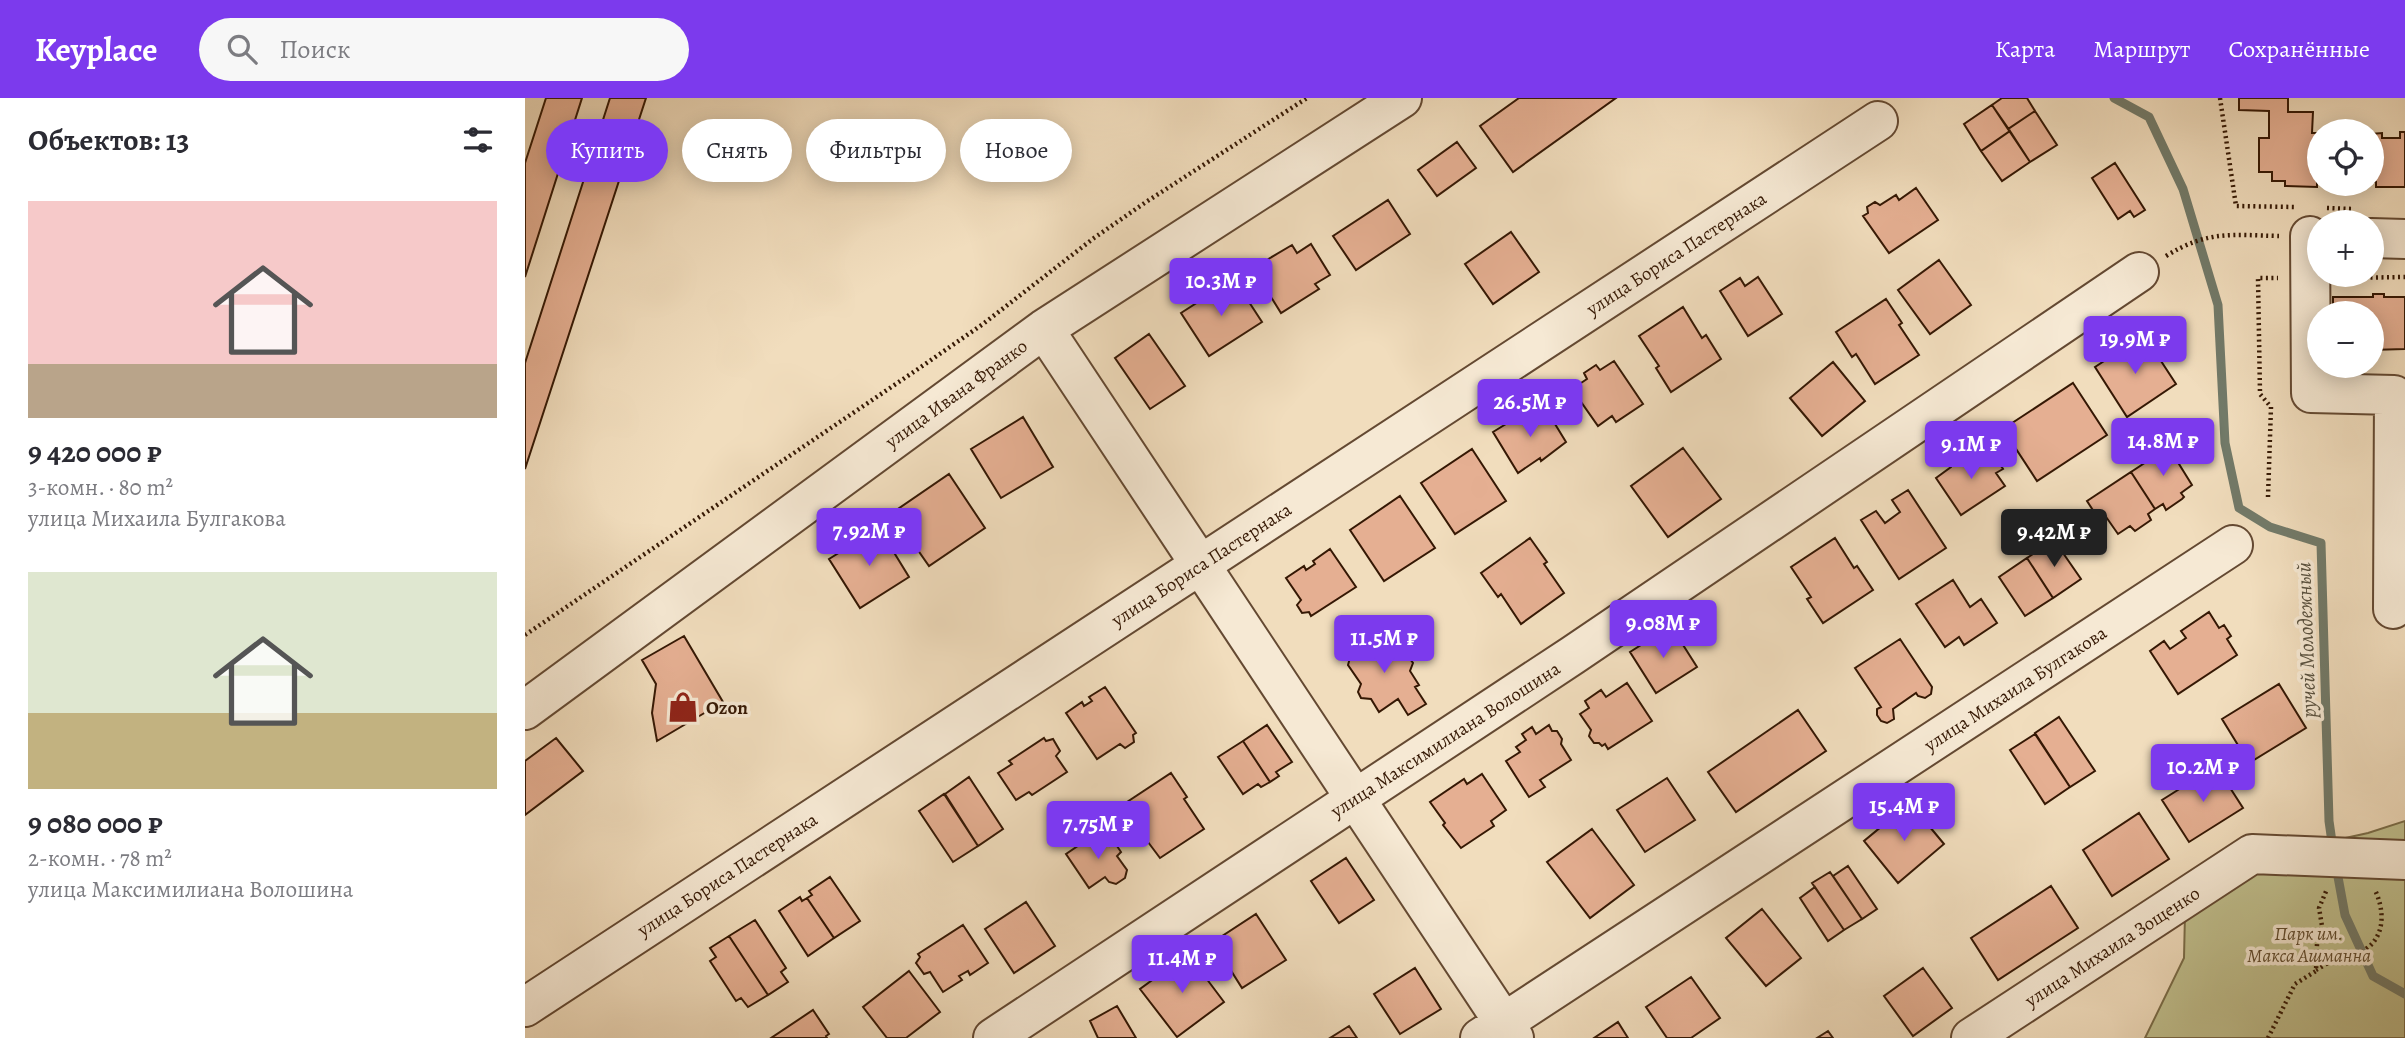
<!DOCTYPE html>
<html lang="ru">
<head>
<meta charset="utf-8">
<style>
	body { margin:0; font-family:Alegreya,serif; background:#f7f7f7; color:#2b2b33; height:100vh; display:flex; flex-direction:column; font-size:26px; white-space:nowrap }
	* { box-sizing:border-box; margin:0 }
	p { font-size:23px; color:#7c7c81 }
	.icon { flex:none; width:38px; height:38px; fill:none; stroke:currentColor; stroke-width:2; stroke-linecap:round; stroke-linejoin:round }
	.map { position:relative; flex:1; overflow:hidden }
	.panel { display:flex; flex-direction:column; background:#fff; width:525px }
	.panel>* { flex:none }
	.hud { position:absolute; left:21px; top:21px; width:665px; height:63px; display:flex; gap:14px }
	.tools { position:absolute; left:1782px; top:21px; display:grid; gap:14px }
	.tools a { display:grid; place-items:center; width:77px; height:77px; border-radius:50%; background:#fff; box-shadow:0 4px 18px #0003; font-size:35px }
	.price { position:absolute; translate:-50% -60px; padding:0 16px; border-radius:7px; background:#7c3aed; color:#fff; font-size:23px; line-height:46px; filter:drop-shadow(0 2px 4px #0008) }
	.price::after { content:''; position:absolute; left:50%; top:42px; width:21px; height:16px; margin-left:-10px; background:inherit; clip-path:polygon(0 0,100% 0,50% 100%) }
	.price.selected { background:#222; color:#fff }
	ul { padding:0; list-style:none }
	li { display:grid; align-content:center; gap:14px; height:371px; padding:0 28px }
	li span { display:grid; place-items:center; height:217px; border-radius:0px; color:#555 }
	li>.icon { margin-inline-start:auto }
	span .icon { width:126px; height:126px; fill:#fffc; stroke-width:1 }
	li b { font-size:30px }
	h2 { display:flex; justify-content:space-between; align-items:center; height:84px; padding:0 28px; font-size:30px }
	.tag { padding:0 24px; border-radius:32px; background:#fff; box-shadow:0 4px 18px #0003; font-size:24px; line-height:63px }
	.tag.selected { background:#7c3aed; color:#fff }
	header { display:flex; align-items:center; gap:42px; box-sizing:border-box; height:98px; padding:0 35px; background:#7c3aed; color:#fff }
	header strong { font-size:33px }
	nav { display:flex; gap:38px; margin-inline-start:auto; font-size:24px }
	.search { width:490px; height:63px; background:#f7f7f7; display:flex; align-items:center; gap:18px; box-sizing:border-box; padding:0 24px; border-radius:38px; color:#7c7c81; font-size:26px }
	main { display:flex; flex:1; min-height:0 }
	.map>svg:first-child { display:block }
	.green { fill:#c0bf8d; stroke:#7a6c48; stroke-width:2 }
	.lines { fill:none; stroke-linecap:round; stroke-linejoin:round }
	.stream { stroke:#727a69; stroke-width:9 }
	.building { fill:#e5af92; stroke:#351804; stroke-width:2 }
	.minor-casing { stroke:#644932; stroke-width:42 }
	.path { stroke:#351804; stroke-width:4.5; stroke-dasharray:2 3.5; stroke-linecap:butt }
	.minor { stroke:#f6e9d4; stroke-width:38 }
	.labels { text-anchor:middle; stroke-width:7; stroke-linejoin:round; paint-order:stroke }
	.street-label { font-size:19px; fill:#351804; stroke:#f6e9d4 }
	.poi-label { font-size:19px; font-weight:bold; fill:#351804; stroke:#f6e9d4; text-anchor:start }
	.park-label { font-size:19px; font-style:italic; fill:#5f4a2d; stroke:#f6e9d4 }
	.water-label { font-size:21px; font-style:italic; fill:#59513f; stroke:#f6e9d4 }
</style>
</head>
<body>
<header>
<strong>Keyplace</strong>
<div class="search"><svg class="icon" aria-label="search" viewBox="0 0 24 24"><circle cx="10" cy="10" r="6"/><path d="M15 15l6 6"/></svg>Поиск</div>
<nav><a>Карта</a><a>Маршрут</a><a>Сохранённые</a></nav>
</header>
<main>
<section class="panel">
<h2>Объектов: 13<svg class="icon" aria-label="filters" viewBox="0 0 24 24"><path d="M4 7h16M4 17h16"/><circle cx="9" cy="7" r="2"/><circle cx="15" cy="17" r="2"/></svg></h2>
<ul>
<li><span style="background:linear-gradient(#f6c9c9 75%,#b9a48a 0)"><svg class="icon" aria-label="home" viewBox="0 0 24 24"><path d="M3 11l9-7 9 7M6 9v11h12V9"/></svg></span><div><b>9 420 000 ₽</b><p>3-комн. · 80 m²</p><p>улица Михаила Булгакова</p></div></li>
<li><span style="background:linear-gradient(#dfe7d0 65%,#c2b280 0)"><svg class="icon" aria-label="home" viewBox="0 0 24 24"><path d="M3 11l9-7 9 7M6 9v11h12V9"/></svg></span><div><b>9 080 000 ₽</b><p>2-комн. · 78 m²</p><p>улица Максимилиана Волошина</p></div></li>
</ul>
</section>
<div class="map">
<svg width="1880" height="940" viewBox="0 0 1880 940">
	<rect width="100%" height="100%" fill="#f1ddbd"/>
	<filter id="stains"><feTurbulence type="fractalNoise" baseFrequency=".00286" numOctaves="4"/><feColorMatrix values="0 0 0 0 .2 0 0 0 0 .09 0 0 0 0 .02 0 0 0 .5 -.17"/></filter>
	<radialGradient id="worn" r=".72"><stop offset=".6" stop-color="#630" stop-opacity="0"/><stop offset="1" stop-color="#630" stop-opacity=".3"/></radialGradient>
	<!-- green -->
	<path class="green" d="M1880,723V940H1620L1659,860L1660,816L1689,769L1843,735Z"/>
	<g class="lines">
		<!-- stream -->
		<path class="stream" d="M1589,0L1624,19L1658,91L1693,207L1700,345L1714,410L1745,429L1796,445L1804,723L1808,751
			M1811,768L1820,817L1848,878L1880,896"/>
	</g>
	<!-- building -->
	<path class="building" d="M21,0H57L0,179V65Z
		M85,0H121L0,371V265Z
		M994,0H1091L988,74L955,28Z
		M1477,0H1502L1510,13L1483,31L1467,7Z
		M1714,0H1763V14H1788L1787,35H1794V83H1792V89L1760,88V83H1747V74H1734V40H1744V13L1714,12Z
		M1467,7L1485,33L1456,53L1439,26Z
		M1510,13L1532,47L1505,64L1483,31Z
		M1485,33L1505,64L1477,83L1456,53Z
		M1875,34H1880V89H1851V84H1846V36L1857,35V40H1875Z
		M932,44L951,70L912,98L893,72Z
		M1590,65L1620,112L1609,119L1605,113L1593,121L1567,80Z
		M1819,86H1836V89H1819Z
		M1391,90L1413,122L1364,155L1338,118L1343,115L1342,109L1350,104L1355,107L1371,97L1374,102Z
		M863,102L885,136L831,172L808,138Z
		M986,134L1014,174L968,206L940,166Z
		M786,146L805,177L790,186L794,191L756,215L728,170L767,147L772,155Z
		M1414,162L1446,207L1405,236L1373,192Z
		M1233,179L1257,216L1223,238L1195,193L1215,180L1220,188Z
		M709,181L737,224L684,258L656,215Z
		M1848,196H1859V199H1880V251L1846,252V215H1808V199H1848Z
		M1361,201L1377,225L1374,227L1394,257L1350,286L1331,256L1327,259L1311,234Z
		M1158,209L1177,240L1181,237L1196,261L1146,294L1131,270L1134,268L1114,238Z
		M624,236L660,288L625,311L590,260Z
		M1619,237L1651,286L1602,319L1570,269Z
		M1089,263L1118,306L1091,324L1087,318L1073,328L1047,291L1062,281L1059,275L1071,267L1075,272Z
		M1308,264L1340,303L1297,338L1265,300Z
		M1548,285L1582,337L1512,383L1478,331Z
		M1019,308L1041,344L1016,363L1015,360L993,375L968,334L994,318L1000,315L1003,319Z
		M498,319L528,369L476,400L446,351Z
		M1650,345L1660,362L1654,366L1667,387L1656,395L1659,399L1657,401L1641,412L1638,406L1630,411L1606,374Z
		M1158,350L1196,401L1143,439L1106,388Z
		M1455,350L1463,363L1470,358L1478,371L1471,375L1480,388L1436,417L1411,380L1426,369V364L1433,359L1438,362Z
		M947,351L981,403L930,436L896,385Z
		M1606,374L1630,411L1623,416L1626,422L1610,433L1605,428L1593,436L1579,416L1573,420L1562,403Z
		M424,376L460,430L404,468L367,415Z
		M1383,392L1421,450L1374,481L1336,422L1351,413L1360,425L1375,414L1367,402Z
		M875,398L910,450L859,483L825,432Z
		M354,430L384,479L335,510L304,461Z
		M1005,440L1022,464L1019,466L1039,495L996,526L976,496L973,499L956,475Z
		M1310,440L1329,470L1332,468L1348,492L1298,525L1282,501L1286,499L1266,469Z
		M1529,442L1556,481L1528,500L1502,460Z
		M805,451L831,489L786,518L784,514L777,515L772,507L776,502L761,480L779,468L781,472L790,466L788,463Z
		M1502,460L1528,500L1500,518L1474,479Z
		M1428,482L1445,509L1456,501L1472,525L1439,547L1434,539L1420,549L1391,506Z
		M1684,514L1694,530L1699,527L1706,538L1702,541L1712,557L1653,596L1625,553L1639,543L1645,551L1661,540L1656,533Z
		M1146,528L1172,569L1131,595L1105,554Z
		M159,538L198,604L132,643L127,615L131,586L117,562Z
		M836,539L860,543L863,549L867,546L877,561H885L888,565L885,573L894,587L890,589L901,606L883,617L873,601L854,614L846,601L836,600L833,594L836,586L823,567L829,545Z
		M1375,541L1407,589L1406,596L1400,600L1393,598L1391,595L1368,611L1369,621L1362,625L1356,623L1352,617V611L1356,609L1330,570Z
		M1102,585L1127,623L1083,651L1080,646L1077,648L1074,645H1069L1064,638L1066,632L1055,616L1064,610L1060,603L1076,592L1081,599Z
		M1754,586L1781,630L1724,665L1697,621Z
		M580,589L611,635L608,637L609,644L600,650L595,646L572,661L541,615L557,604L559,608L567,603L564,599Z
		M1273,612L1301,653L1211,714L1183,674Z
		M1534,619L1570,673L1545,689L1510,635Z
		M742,627L767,664L751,674L754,678L745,684L718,643Z
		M1024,627L1027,633H1032L1037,641L1036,646L1046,662L1015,682L1020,689L1004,699L981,663L995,654L991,649L1001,642L997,636L1007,629L1011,636Z
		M1510,636L1545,689L1520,706L1485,652Z
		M31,640L58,673L0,717V663Z
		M519,640L521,643L528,641L535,653L531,658L542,674L507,697L504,694L491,702L473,675L487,666L484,663Z
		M718,643L745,684L736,689L733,686L718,696L693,659Z
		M1691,668L1718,710L1664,744L1637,702Z
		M646,675L662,699L659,701L679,731L635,760L596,708Z
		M957,676L981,712L966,723L969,728L936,750L918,727L920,725L905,704L939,681L942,686Z
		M444,679L478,731L453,748L420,696Z
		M1142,680L1170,722L1120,754L1092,712Z
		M419,696L453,748L428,764L394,713Z
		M1385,705L1419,746L1373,785L1339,743Z
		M1614,715L1644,761L1587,798L1558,752Z
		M1067,731L1109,787L1065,820L1022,764Z
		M575,733L585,748L590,745L596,754L592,758L602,772L600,780L591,786L584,784L580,779L564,790L541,756Z
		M821,760L849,802L814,825L786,783Z
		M1323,768L1352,811L1337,821L1308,778Z
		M1305,774L1337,821L1319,832L1287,785Z
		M305,779L335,823L309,840L282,800L287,797L284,793Z
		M1526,788L1553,830L1473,882L1446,840Z
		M1290,789L1319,832L1303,843L1275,800Z
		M275,799L277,803L282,800L309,840L283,858L254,813Z
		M501,804L530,848L489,875L460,831Z
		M1237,811L1276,860L1241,888L1201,840Z
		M731,816L761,862L717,890L688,844Z
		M230,822L261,870L256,874L263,884L243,897L204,838Z
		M438,827L463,865L445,877L443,873L434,878L437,882L418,894L405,874L399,876L391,865L395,859L393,856Z
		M204,838L243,897L223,909L216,900L211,903L185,863L191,859L185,850Z
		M663,856L699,904L652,939L615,891Z
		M890,870L916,911L875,936L849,896Z
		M1398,870L1427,910L1388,938L1359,898Z
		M384,873L415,914L381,940H362L338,909Z
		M1166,879L1195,920L1166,940H1142L1121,909Z
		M592,908L611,940H573L565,923Z
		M288,912L304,936L301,938L302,940H246Z
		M1093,924L1103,940H1069Z
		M824,928L832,940H805Z
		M1303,933L1308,940H1292Z"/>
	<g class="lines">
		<defs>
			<path id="minor" d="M1785,138L1786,295L1869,297L1868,511
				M1846,140L1880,141
				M519,231L989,940
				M0,612L519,231L877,0
				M0,909L1353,23
				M468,940L1048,557L1614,174
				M955,940L1708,447
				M1446,940L1727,756L1880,762"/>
		</defs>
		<!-- minor casing -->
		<use href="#minor" class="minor-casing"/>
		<!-- path -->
		<path class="path" d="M1695,0L1711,108L1769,109
			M1802,110L1828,111
			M1641,158C1683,132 1707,137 1754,138
			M1818,180L1880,179
			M1743,399L1746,309L1735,296L1733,180H1753
			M0,537L393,271L458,226L569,140L621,104L782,0
			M1791,872C1797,869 1804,864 1810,861C1820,857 1832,858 1841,851C1861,837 1859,811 1850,792
			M1743,940L1770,886L1791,873L1792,846L1797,828L1794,810L1802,791"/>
		<!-- minor -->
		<use href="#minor" class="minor"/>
	</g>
	<!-- icons -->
	<defs>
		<symbol id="shop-bare" viewBox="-9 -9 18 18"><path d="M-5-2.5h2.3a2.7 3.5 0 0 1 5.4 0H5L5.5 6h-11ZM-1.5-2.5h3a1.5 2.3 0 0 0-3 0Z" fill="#8f2418" stroke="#f6e9d4" stroke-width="2.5" paint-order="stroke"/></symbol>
	</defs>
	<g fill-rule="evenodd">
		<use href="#shop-bare" x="136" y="587" width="44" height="44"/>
	</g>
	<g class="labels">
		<!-- street labels -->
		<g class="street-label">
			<text transform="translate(1151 155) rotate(-33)" y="7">улица Бориса Пастернака</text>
			<text transform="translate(431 295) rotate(-36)" y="7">улица Ивана Франко</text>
			<text transform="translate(676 466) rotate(-33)" y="7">улица Бориса Пастернака</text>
			<text transform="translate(1490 590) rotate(-33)" y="7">улица Михаила Булгакова</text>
			<text transform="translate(920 641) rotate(-33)" y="7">улица Максимилиана Волошина</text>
			<text transform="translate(202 776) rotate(-33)" y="7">улица Бориса Пастернака</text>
			<text transform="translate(1587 848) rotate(-33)" y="7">улица Михаила Зощенко</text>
		</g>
		<!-- poi labels -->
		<g class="poi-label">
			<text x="181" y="616">Ozon</text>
		</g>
		<!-- park labels -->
		<g class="park-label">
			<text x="1784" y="842">Парк им.<tspan x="1784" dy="22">Макса Ашманна</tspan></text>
		</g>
		<!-- water labels -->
		<g class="water-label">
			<text transform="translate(1781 542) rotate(-92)" y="7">ручей Молодежный</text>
		</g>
	</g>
	<rect width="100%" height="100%" filter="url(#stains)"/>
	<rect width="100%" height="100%" fill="url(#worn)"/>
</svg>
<div class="tools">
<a><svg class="icon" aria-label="locate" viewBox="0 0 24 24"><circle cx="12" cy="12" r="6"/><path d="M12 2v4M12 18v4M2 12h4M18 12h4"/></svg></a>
<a>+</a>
<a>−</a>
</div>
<b class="price" style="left:696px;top:220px">10.3M ₽</b>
<b class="price" style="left:1610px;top:278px">19.9M ₽</b>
<b class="price" style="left:1005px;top:341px">26.5M ₽</b>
<b class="price" style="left:1638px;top:380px">14.8M ₽</b>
<b class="price" style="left:1446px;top:383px">9.1M ₽</b>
<b class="price" style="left:344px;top:470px">7.92M ₽</b>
<b class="price selected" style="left:1529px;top:471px">9.42M ₽</b>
<b class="price" style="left:1138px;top:562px">9.08M ₽</b>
<b class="price" style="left:859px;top:577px">11.5M ₽</b>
<b class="price" style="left:1678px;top:706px">10.2M ₽</b>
<b class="price" style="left:1379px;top:745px">15.4M ₽</b>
<b class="price" style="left:573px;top:763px">7.75M ₽</b>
<b class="price" style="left:657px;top:897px">11.4M ₽</b>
<div class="hud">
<a class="tag selected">Купить</a>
<a class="tag">Снять</a>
<a class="tag">Фильтры</a>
<a class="tag">Новое</a>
</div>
</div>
</main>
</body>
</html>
